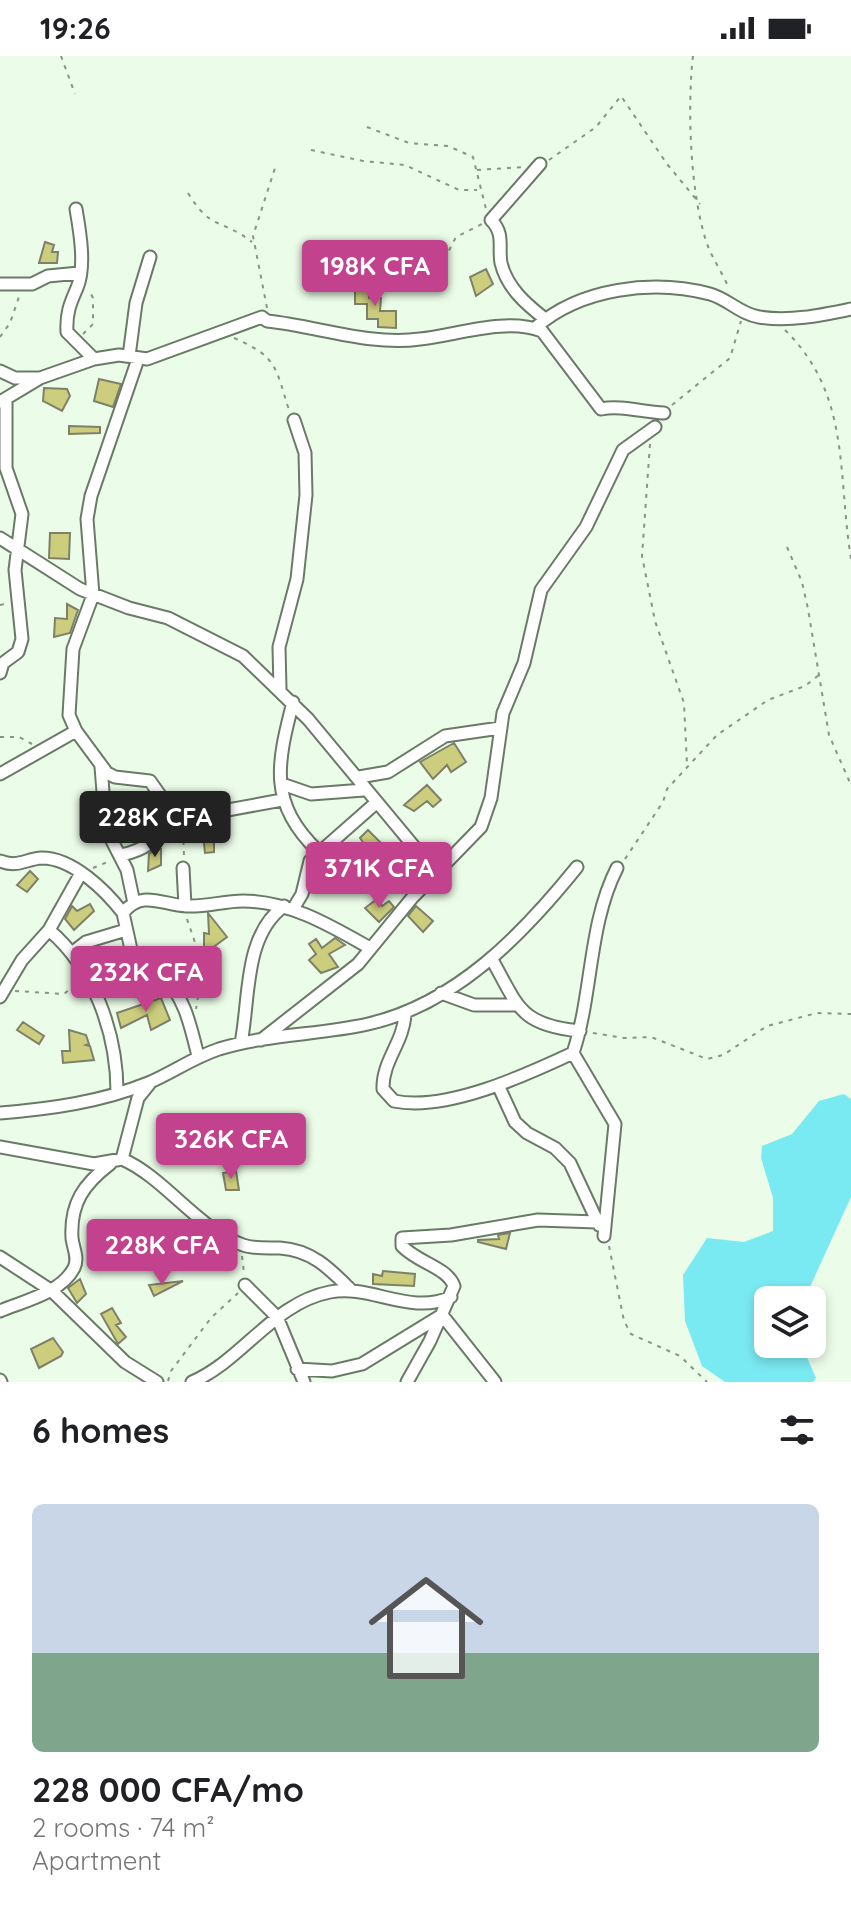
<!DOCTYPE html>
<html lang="en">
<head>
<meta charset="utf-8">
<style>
	body { margin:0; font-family:Quicksand,sans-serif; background:#f6f6f6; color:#202124; height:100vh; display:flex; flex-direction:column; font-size:30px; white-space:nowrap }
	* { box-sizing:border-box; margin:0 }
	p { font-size:26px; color:#757577 }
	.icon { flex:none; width:44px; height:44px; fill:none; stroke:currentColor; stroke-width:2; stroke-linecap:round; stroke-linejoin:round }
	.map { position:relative; height:1326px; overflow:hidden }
	.details { display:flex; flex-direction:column; background:#fff; flex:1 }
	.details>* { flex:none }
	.fabs { position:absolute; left:754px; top:1230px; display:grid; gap:16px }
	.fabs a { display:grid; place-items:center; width:72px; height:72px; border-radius:12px; background:#fff; box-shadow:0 4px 12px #0003; font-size:40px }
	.price { position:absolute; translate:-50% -68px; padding:0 18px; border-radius:8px; background:#c2428e; color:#fff; font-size:26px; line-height:52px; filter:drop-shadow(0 2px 4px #0008) }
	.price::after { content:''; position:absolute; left:50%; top:48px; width:24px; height:18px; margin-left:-12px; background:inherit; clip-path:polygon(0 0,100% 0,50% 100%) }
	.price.selected { background:#222; color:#fff }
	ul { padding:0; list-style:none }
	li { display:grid; align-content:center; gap:16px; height:424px; padding:0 32px }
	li+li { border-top:2px solid #e0e0e0 }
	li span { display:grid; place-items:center; height:248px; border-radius:12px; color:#555 }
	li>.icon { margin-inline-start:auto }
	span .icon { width:144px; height:144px; fill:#fffc; stroke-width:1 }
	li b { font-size:34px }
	h2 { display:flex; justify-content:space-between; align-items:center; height:96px; padding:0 32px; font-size:34px }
	.status { display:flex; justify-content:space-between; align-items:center; height:56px; padding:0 40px; background:#fff; direction:ltr }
	.status svg { height:22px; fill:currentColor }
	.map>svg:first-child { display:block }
	.water { fill:#7aeaf2 }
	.building { fill:#ccce7e; stroke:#7f806a; stroke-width:2 }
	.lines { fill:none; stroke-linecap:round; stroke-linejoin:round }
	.street-casing { stroke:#6b7a68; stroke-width:15 }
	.path { stroke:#889486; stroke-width:2; stroke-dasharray:4 6; stroke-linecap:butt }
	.street { stroke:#fff; stroke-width:11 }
</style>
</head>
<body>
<div class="status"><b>19:26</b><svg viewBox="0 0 49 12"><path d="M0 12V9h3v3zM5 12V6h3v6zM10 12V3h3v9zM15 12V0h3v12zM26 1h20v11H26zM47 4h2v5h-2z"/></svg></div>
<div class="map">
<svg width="851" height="1326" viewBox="0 0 851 1326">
	<rect width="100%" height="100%" fill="#ebfce8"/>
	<!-- water -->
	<path class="water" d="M844,1038L851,1043V1141L804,1244H768V1288H786L789,1294L805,1297L816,1322L813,1326H725L702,1310L685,1265L683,1219L707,1182L744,1186L773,1175V1142L761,1102L762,1090L792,1078L819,1045Z"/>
	<!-- building -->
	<path class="building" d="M45,186L54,189L52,196H58L57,207H39Z
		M486,213L493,228L476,240L470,221Z
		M355,230H369V242H381L380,255H396V272L378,271V263H367V248H355Z
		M99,323L121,328L113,351L94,345Z
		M44,332L67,333L70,340L62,355L43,345Z
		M69,370L100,371V377L69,378Z
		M50,477H70L69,503L49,502Z
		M67,548L78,554L70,577L54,581L55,562L67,563Z
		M454,687L466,706L451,716L447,709L433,723L420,706Z
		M427,729L441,744L433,751L427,745L414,755L404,749Z
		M214,765V796L205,797L202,767Z
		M368,774L388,794L374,803L360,782Z
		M156,793H161V809L148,815L149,798Z
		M30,815L38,823L27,836L17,829Z
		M377,843L382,850L389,845L394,851L379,866L365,852Z
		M90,848L94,855L74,874L65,863L72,850L77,855Z
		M416,850L433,865L423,876L408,860Z
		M208,857L227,881L204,898V877L209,878Z
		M335,882L345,889L329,898L338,911L321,917L309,904L316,898L309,888L316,883L322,892Z
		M161,942L170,964L151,974L147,959L121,972L117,957Z
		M23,966L44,980L39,988L17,974Z
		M69,974L86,979L89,988L86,989L90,990L94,1004L63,1007L62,995H70Z
		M236,1115L239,1134H226L223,1117Z
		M133,1172L137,1183L116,1191L113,1179Z
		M510,1177L506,1193L478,1186V1184L499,1183L498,1179Z
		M383,1215L415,1218L414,1230L373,1228V1218L382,1220Z
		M80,1223L86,1238L77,1247L68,1232Z
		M183,1225L154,1240L149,1229Z
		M112,1252L121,1267L116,1269L126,1281L118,1288L101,1258Z
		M53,1282L63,1296L61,1300L39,1312L31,1293Z"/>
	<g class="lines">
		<defs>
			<path id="street" d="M540,108L491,164C505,178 498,191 501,207C507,232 526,248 545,263
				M76,153C80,176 86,211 77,232C70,248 66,257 67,276L94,303
				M0,228H32L48,220L79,217
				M535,272C580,232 653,223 710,238C728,243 740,258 759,261C790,266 822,259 851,253
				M129,300L136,247L150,201
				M138,303L91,440L87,463L93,539L73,593L69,659L76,675L107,717L115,721L150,725L162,742L165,761
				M0,315L15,322H40
				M0,346L40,322L94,303L119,299L147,303L262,261L267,265C317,270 369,290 420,283C457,279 506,261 542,275L601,353C621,349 642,356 664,357
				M0,482L80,533L129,552L168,562L243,600L308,663L436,817
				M0,617L3,607L18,596L22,583L15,514L22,458L6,412V343
				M280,633L279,591L297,523L306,439L305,397L294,364
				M293,646C277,708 268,747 318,795
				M101,711L106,773L127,814L134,847
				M0,718L76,675
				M359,721L388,716L445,680L500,672
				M282,728L311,738L364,734
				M121,799C141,795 163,784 165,761L184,762L282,744
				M0,805C18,812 25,803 42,802C73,802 106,835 123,857
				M183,812L185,850
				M293,853L302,838L310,805L377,746
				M49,874C94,912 117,978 117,1036
				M73,896L86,886L126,874
				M491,902C518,949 518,969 580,975
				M441,937L474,949H516
				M0,941L22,904L49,874L81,817
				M405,958C404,986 382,1005 383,1033L394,1045C446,1056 526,1019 573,997C593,937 588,869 617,812
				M261,984L358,908L412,842L481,771L491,742L503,657L524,607L541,534L586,471L623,394L655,371
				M241,987C250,943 243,880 284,850
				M573,997L615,1068L604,1180
				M198,1000C191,972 185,941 163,920C154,911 141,908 132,898L123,857C142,833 162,849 187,850C206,851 224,845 243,845C290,845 331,870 370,892
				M498,1029L515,1066L527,1077L555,1092L570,1107L599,1169
				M0,1057C50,1053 101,1046 148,1027C172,1017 192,1002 219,993C268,978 319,979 368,968C456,948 523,878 577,811
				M0,1091L94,1108L122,1103L138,1042L150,1027
				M122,1103C164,1121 199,1174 243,1189C254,1193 268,1192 280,1192C312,1194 330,1213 352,1235
				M0,1201L52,1235L125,1306L157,1326
				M245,1229L277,1261L304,1326
				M0,1255C24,1245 61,1237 74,1212C79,1202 73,1192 72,1182C70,1147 84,1128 110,1108
				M297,1313L332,1315L362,1308L442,1259L495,1326
				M0,1324L1,1326
				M192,1326C243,1304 273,1247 330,1236C371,1228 410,1260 451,1241
				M407,1326L430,1285L454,1230C447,1211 418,1207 402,1190V1182L451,1179L538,1164L597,1166"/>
		</defs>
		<!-- street casing -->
		<use href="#street" class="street-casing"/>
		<!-- path -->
		<path class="path" d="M61,0L75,38
			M693,0C687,51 690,145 709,193C715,206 723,219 729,232
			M367,71L409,87L448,90L473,101L486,153
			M311,94L363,105L405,109L459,134H477
			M549,104L596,71L621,40L667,108L700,148
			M477,114L524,111
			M188,137C211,175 221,162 252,186
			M435,221L456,181L482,168
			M267,252L253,180L276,109
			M785,274C851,339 837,416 851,503
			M83,278L93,268V242L89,234
			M0,281L10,267L20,238
			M234,282C278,301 275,311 289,354
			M672,349L730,302L741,265
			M650,388L642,500L655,565L684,647L687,709
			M787,491L802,526L808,553L829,679L851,729
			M0,549L9,547
			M0,681H19L32,688
			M183,775L184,800
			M625,803L663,746L667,733L717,679L768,644L805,630L819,619
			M93,812L110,805
			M187,863L203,910L196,953
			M15,935L64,938L76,928
			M593,977L624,982L651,981L707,1003L723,999L767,970L817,957L851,958
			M609,1190L624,1265L631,1278L680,1300L707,1326
			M242,1200L244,1217
			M168,1325L171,1315L211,1262L238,1237"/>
		<!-- street -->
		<use href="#street" class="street"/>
	</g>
</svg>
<div class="fabs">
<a><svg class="icon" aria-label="layers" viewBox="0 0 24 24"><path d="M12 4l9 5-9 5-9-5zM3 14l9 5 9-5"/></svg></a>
</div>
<b class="price" style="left:375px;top:252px">198K CFA</b>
<b class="price selected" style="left:155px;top:803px">228K CFA</b>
<b class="price" style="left:379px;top:854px">371K CFA</b>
<b class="price" style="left:146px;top:958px">232K CFA</b>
<b class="price" style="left:231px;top:1125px">326K CFA</b>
<b class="price" style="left:162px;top:1231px">228K CFA</b>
</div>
<section class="details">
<h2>6 homes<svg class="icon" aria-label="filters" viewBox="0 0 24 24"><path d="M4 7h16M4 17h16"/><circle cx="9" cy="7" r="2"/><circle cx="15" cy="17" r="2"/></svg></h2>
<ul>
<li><span style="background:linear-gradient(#c9d6e8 60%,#7fa58c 0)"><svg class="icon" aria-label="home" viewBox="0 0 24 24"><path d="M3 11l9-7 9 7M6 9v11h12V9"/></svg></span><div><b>228 000 CFA/mo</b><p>2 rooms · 74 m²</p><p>Apartment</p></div></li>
</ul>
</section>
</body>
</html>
